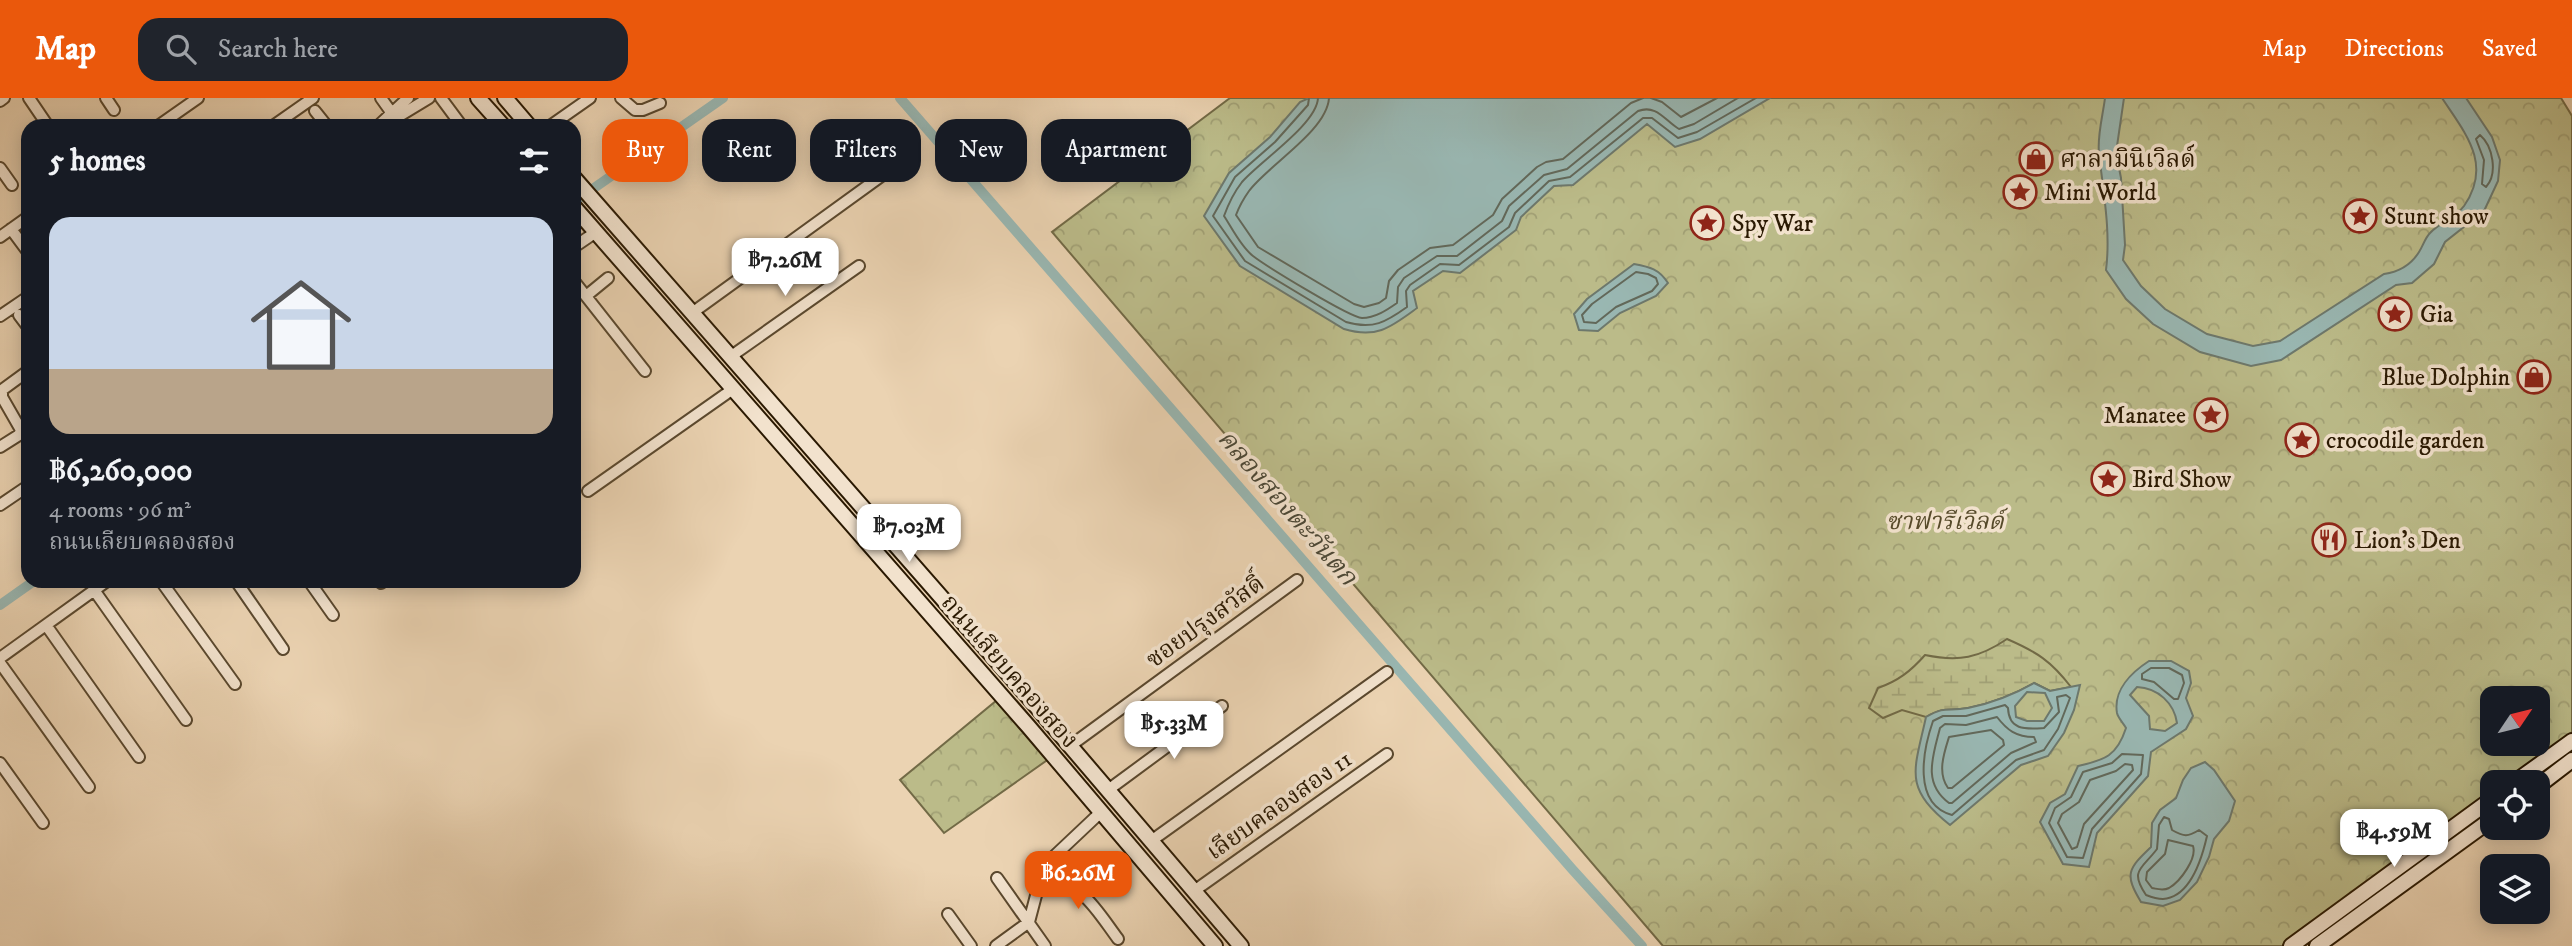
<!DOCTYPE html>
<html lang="en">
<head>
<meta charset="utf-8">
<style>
	body { margin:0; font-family:"IM FELL DW Pica","Noto Serif Thai",serif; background:#20242c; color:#f1f3f6; height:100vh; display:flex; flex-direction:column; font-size:26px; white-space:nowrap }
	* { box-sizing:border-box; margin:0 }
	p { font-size:23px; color:#9ea1a6 }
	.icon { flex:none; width:38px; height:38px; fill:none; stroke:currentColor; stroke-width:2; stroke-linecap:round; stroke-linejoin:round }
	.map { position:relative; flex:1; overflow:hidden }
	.sheet { position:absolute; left:21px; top:21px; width:560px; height:469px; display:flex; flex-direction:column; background:#171b24; border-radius:21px; box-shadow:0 4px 18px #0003 }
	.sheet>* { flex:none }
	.hud { position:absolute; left:602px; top:21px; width:665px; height:63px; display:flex; gap:14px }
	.needle { width:46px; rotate:55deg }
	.controls { position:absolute; left:2480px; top:588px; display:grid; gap:14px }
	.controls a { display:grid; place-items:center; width:70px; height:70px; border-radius:14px; background:#171b24; box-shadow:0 4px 18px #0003; font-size:35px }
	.price { position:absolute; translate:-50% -60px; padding:0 16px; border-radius:14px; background:#fff; color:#222; font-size:23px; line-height:46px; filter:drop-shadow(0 2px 4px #0008) }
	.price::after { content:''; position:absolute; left:50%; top:42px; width:21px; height:16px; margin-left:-10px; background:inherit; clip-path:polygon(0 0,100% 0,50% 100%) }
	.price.on { background:#ea580c; color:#fff }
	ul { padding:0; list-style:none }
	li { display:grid; align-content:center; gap:14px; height:371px; padding:0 28px }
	li span { display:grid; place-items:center; height:217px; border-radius:21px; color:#555 }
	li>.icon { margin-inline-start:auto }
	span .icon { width:126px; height:126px; fill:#fffc; stroke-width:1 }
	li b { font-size:30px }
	h2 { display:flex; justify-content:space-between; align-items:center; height:84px; padding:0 28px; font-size:30px }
	.pill { padding:0 24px; border-radius:21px; background:#171b24; box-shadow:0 4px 18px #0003; font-size:24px; line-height:63px }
	.pill.on { background:#ea580c; color:#fff }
	header { display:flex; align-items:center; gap:42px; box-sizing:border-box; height:98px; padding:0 35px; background:#ea580c; color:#fff }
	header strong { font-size:33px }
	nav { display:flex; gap:38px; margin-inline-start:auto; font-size:24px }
	.search { width:490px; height:63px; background:#20242c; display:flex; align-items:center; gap:18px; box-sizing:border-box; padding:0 24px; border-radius:21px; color:#9ea1a6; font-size:26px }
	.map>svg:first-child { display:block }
	.forest { fill:url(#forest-crowns); stroke:#726a46; stroke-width:2; fill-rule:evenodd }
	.wetland { fill:url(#wetland-marsh); stroke:#726a46; stroke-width:2 }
	.water { fill:#99b7b2; stroke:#6d786c; stroke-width:2; fill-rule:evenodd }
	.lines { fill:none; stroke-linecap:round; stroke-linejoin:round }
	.shore { stroke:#62685a; stroke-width:2 }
	.canal { stroke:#99b7b2; stroke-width:10 }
	.street-casing { stroke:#5a482e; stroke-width:14 }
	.secondary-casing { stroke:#2a1902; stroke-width:18 }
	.street { stroke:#f2e2cd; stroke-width:10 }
	.secondary { stroke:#f2e2cd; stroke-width:14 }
	.labels { text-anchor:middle; stroke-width:7; stroke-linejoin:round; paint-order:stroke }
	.poi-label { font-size:24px; fill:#2a1902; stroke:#f2e2cd; text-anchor:start }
	.park-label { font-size:24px; font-style:italic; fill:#564a2a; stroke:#f2e2cd }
	.street-label { font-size:24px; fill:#2a1902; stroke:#f2e2cd }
	.water-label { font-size:26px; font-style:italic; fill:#4b4837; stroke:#f2e2cd }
</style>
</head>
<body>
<header>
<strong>Map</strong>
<div class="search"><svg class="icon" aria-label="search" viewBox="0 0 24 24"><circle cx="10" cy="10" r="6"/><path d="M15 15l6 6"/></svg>Search here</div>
<nav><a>Map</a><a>Directions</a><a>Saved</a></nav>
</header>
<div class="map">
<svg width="2572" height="848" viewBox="0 0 2572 848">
	<defs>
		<pattern id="forest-crowns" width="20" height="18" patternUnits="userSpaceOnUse" patternTransform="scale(1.75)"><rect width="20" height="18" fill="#bbbb89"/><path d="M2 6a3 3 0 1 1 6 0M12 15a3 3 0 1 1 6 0" fill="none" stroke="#a1a075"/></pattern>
		<pattern id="wetland-marsh" width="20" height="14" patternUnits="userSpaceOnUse" patternTransform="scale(1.75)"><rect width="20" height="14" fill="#bbbb89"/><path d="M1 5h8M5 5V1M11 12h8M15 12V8" fill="none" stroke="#a1a075"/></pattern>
	</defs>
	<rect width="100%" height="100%" fill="#ebd3b2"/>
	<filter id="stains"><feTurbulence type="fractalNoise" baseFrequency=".00286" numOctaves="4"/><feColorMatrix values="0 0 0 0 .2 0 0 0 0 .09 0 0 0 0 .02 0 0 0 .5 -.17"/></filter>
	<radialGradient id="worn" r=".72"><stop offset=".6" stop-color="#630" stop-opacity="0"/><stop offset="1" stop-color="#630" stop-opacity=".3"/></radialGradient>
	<!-- forest -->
	<path class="forest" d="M1230,0H2561L2572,18V634L2505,684H2492V694L2285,848H1663L1052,134ZM2492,600H2538V646H2492Z
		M1002,598L1053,658L944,735L900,682Z"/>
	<!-- wetland -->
	<path class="wetland" d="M2007,541C2037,554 2051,563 2071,589L2050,593L2034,585C2013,597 1992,605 1968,610C1947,614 1947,607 1926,619L1902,612L1883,620L1869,610L1878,590C1898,583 1911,573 1925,557C1959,564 1979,560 2007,541Z"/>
	<!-- water -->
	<path class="water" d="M1309,0H1770L1700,41L1675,49L1647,26L1573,87L1554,88L1521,119L1516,132L1460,175L1443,173L1413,193L1417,210C1391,229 1377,241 1344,231L1240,168L1204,118L1229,75L1270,39L1300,4Z
		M2105,0H2124L2116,55L2121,80L2125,147L2123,162L2141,188L2165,211L2207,236L2253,248L2280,243L2384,176C2398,174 2411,167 2419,154C2423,148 2425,140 2430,135C2439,125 2456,119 2464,108C2493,66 2465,35 2442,0H2466L2492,39L2500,62L2498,83L2484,113L2445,144L2434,166L2412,185L2396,187L2281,262L2251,268L2200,254L2153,226L2126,201L2106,172C2111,133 2103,93 2099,55C2097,38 2103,17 2105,0Z
		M1634,166C1650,169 1659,171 1668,185L1656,198L1620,215L1598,233L1579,232L1574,216L1587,201Z
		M2149,563H2171L2189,573L2191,585L2186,600L2193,618L2186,631L2151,654L2148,678L2097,735L2089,769L2063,766L2040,724L2050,705L2065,696L2078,668C2105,662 2117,658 2126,630C2124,626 2118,620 2117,615C2113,592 2132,574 2149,563ZM2137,589C2158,590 2174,605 2177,625L2165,633L2150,631L2149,618L2130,597Z
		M2034,585L2050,593L2080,587L2074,612L2064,635L2048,658L2021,667L1950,727C1903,689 1914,674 1926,619C1947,607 1947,614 1968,610C1992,605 2013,597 2034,585ZM2027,594L2045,595L2052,610L2044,623H2027L2016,619L2015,608Z
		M2205,664L2214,672L2235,703L2229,723L2214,741L2209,759L2197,784L2180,802L2163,808L2141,804C2124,776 2128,771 2151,749L2152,725L2160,712L2176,700L2183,682L2191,670Z"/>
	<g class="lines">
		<!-- shore -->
		<path class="shore" d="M1309,0L1308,7L1275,44L1235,79L1213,118L1245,163L1346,224C1373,232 1386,224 1407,209L1406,193L1410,187L1440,166L1459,167L1509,129L1515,115L1549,83L1570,79L1643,20H1652L1678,40L1697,34L1756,0
			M1318,0C1317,26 1259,64 1242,84C1235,93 1228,107 1224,118C1232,130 1241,149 1253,158C1266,168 1349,219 1362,220C1375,220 1387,212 1397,205L1398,189L1404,180L1437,158H1457L1502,123L1509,108L1544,77L1567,71L1638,13C1657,6 1665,23 1679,31L1694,26L1738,0
			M1329,0C1327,33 1267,68 1249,93C1244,100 1239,109 1236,117L1258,149L1354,206L1364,209L1379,205L1386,200L1389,183L1398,172L1430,150L1453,147L1493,117L1502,101L1537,69L1546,64L1563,61L1631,5L1643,0
			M1651,0L1662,4L1681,19L1717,0
			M2480,37C2493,48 2498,76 2486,89L2482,86L2484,62L2476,41Z
			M1636,174L1648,176L1656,180L1658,186L1652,193L1616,209L1596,225L1584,224L1582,217L1592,206Z
			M2151,570H2169L2182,577L2184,585L2178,601H2174L2154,584L2142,581V576Z
			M2066,597L2070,600L2058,631L2044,652L2016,662L1952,717C1912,706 1923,652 1933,623L1943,618H1966L2005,607L2008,610C2009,633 2026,631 2044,630L2059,614L2057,599Z
			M1997,619C2007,632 2016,639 2034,639L2036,644L2011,655L1952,705H1949C1922,685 1933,658 1940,630L1945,626L1966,627Z
			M1991,632L2003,642L2004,647L1952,690H1948C1937,675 1944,655 1949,639Z
			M2122,656L2143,657L2141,676L2092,731L2083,760L2067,759L2049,725L2055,710L2071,699L2083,674L2112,665Z
			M2125,666L2132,667L2133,672L2084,726L2077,749L2072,751L2058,725L2062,716L2079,704L2090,682L2116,673Z
			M2164,719L2169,721L2172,732C2184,739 2188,739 2199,732L2207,738C2202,760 2191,799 2163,801C2158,801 2151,799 2146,797C2129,772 2142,771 2157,751L2159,727Z
			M2168,742L2193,748C2197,760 2181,783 2169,790C2163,793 2158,791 2152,790L2146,782L2147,774L2165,756Z"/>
		<!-- canal -->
		<path class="canal" d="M900,0L1572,771L1642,848
			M574,104L723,0
			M0,507L34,483"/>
		<defs>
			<path id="street" d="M29,0L48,28
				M106,0L114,12
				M381,0L401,28
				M441,0L461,27
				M621,0L635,12H643L660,5
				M0,3L4,0
				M315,13L327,28
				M386,22L396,20L429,0
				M158,28L198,0
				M273,28L313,0
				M378,28L408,0
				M550,28L590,0
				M0,70L12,87
				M11,131L28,154
				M0,139L28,119
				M574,149L596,134
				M574,183L645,273
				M586,198L608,180
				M692,215L902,63
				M19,217L28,229
				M0,218L28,199
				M730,259L859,168
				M0,349L19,337L21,332L2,299V292L28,273
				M588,393L733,291
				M0,407L28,388
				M161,483L235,586
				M236,483L283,551
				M309,483L333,517
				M380,483L381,485
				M94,492L186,622
				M46,527L139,659
				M0,560L107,483
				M0,565L89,689
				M1070,648L1297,482
				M0,665L43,725
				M1108,692L1222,608
				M1151,743L1387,574
				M1043,777C1085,789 1093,807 1118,841
				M997,780L1045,848
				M1194,793L1387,656
				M948,816L971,848
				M996,848L1029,824L1039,786L1048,764L1101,714"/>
			<path id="secondary" d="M478,0L503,28
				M505,0L529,28
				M574,80L1019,588L1241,848
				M574,109L1028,628L1215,848
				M2515,684L2572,643
				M2538,688L2572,662
				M2291,848L2492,701
				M2317,848L2492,721"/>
		</defs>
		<!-- street casing -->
		<use href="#street" class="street-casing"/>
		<!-- secondary casing -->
		<use href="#secondary" class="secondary-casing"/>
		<!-- street -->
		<use href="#street" class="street"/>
		<!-- secondary -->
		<use href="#secondary" class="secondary"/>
	</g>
	<!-- icons -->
	<defs>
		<symbol id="shop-ring" viewBox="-11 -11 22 22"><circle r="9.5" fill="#f2e2cd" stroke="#8f2418" stroke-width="1.5"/><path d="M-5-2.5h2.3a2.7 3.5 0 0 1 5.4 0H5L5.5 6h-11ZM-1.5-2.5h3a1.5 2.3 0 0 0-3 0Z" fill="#8f2418"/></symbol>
		<symbol id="sight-ring" viewBox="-11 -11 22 22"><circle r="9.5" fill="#f2e2cd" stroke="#8f2418" stroke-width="1.5"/><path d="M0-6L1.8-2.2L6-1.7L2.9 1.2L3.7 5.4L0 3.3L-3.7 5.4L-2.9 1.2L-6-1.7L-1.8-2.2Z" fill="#8f2418"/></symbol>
		<symbol id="restaurant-ring" viewBox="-11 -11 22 22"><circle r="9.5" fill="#f2e2cd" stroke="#8f2418" stroke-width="1.5"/><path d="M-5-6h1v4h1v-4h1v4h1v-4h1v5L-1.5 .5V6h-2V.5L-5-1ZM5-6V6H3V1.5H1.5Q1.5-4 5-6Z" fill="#8f2418"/></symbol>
	</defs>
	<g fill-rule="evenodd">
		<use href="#shop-ring" x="2017" y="42" width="38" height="38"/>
		<use href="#sight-ring" x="2001" y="75" width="38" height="38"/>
		<use href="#sight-ring" x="2341" y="99" width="38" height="38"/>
		<use href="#sight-ring" x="1688" y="106" width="38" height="38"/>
		<use href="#sight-ring" x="2376" y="197" width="38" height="38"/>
		<use href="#shop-ring" x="2515" y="260" width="38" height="38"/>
		<use href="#sight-ring" x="2192" y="298" width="38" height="38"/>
		<use href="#sight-ring" x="2283" y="323" width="38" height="38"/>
		<use href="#sight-ring" x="2089" y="362" width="38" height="38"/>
		<use href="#restaurant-ring" x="2310" y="423" width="38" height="38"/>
	</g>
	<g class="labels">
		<!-- poi labels -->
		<g class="poi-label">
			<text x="2060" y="69">ศาลามินิเวิลด์</text>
			<text x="2044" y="102">Mini World</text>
			<text x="2384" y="126">Stunt show</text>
			<text x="1732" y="133">Spy War</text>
			<text x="2420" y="224">Gia</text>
			<text x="2510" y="287" text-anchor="end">Blue Dolphin</text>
			<text x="2186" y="325" text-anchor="end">Manatee</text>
			<text x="2326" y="350">crocodile garden</text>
			<text x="2132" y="389">Bird Show</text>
			<text x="2354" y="450">Lion's Den</text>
		</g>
		<!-- park labels -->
		<g class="park-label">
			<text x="1945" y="431">ซาฟารีเวิลด์</text>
		</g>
		<!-- street labels -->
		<g class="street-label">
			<text transform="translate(1205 523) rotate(-36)" y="8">ซอยปรุงสวัสดิ์</text>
			<text transform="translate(1010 573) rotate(49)" y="8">ถนนเลียบคลองสอง</text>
			<text transform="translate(1279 707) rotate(-35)" y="8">เลียบคลองสอง 11</text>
		</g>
		<!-- water labels -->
		<g class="water-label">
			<text transform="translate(1288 409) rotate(49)" y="9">คลองสองตะวันตก</text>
		</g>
	</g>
	<rect width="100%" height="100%" filter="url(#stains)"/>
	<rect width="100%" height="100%" fill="url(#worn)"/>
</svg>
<div class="controls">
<a><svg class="needle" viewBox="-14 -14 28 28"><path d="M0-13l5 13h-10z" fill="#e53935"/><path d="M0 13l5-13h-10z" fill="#9ea1a6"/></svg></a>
<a><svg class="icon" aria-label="locate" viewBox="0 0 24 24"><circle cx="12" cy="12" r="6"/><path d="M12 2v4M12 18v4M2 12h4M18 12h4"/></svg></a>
<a><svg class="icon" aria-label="layers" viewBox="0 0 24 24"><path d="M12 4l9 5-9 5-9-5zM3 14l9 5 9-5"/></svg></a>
</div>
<b class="price" style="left:785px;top:200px">฿7.26M</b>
<b class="price" style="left:909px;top:466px">฿7.03M</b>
<b class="price" style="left:1174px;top:663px">฿5.33M</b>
<b class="price" style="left:2394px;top:771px">฿4.59M</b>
<b class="price on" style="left:1078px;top:813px">฿6.26M</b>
<div class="hud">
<a class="pill on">Buy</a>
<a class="pill">Rent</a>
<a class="pill">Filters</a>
<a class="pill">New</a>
<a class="pill">Apartment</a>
</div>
<section class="sheet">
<h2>5 homes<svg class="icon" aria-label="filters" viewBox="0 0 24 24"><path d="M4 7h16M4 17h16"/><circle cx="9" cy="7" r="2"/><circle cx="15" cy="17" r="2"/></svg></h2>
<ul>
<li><span style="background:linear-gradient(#c9d6e8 70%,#b9a48a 0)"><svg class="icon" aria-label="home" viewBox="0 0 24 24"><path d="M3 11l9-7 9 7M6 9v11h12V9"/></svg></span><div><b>฿6,260,000</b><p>4 rooms · 96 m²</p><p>ถนนเลียบคลองสอง</p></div></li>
</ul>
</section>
</div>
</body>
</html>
